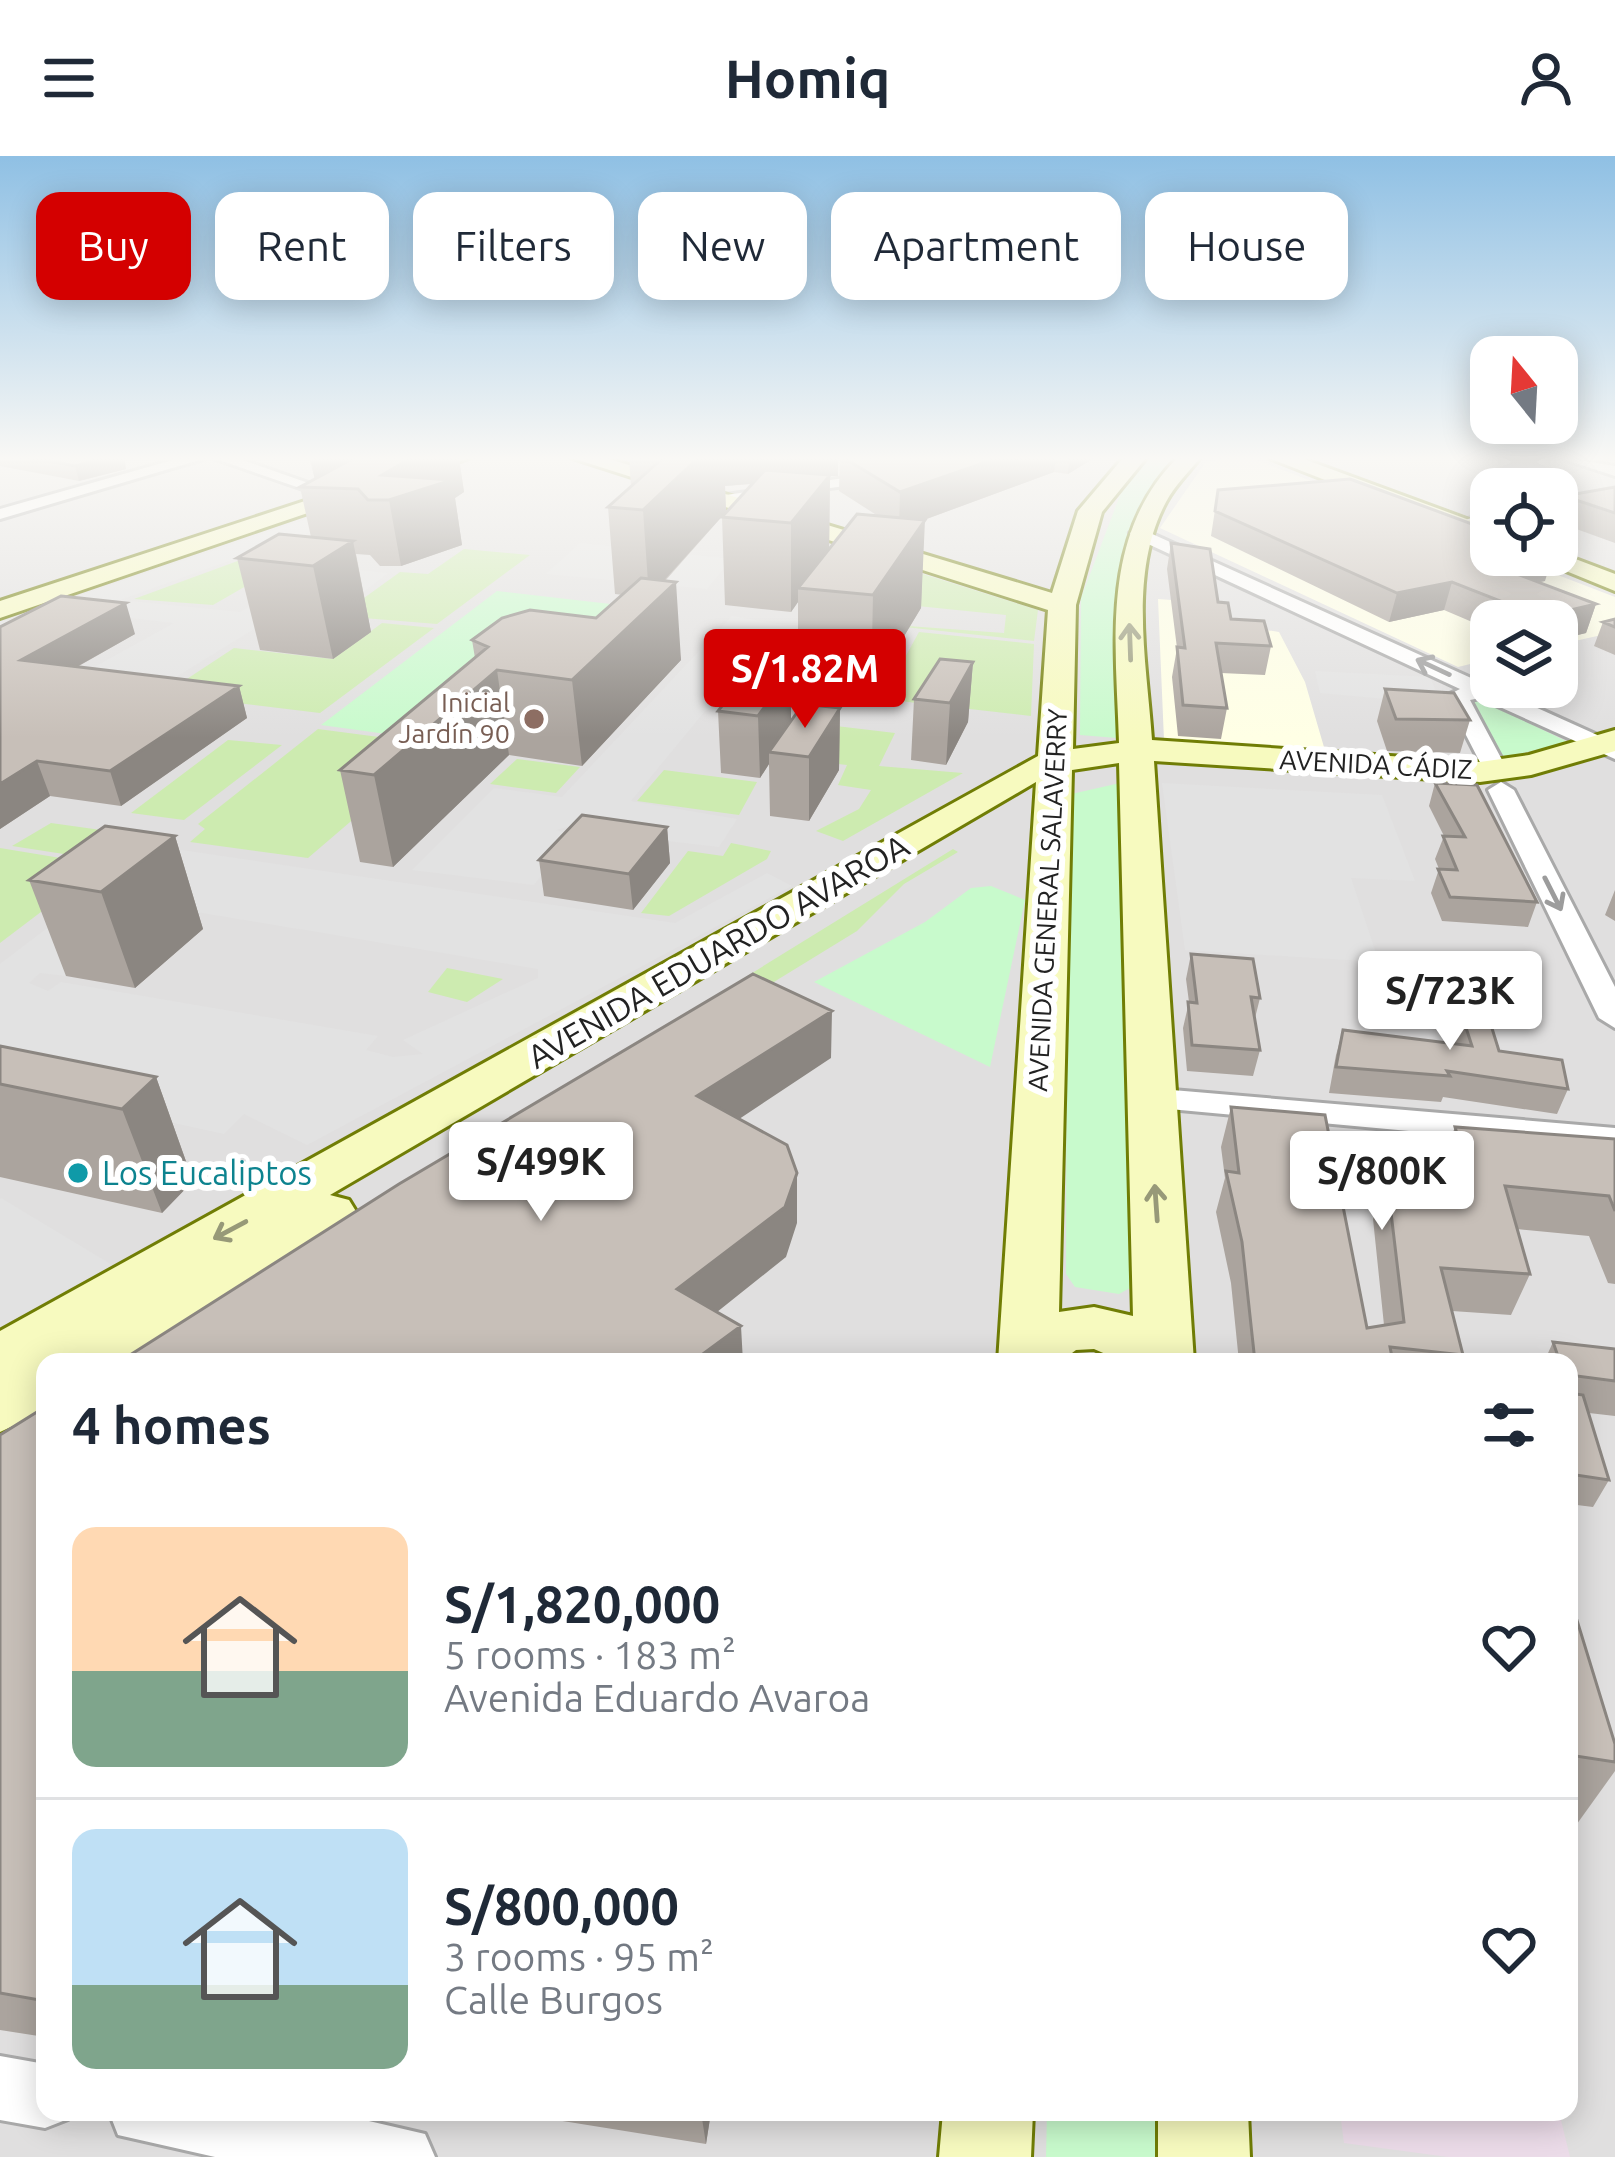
<!DOCTYPE html>
<html lang="en">
<head>
<meta charset="utf-8">
<style>
	body { margin:0; font-family:Ubuntu,sans-serif; background:#f2f2f3; color:#1f2937; height:100vh; display:flex; flex-direction:column; font-size:45px; white-space:nowrap }
	* { box-sizing:border-box; margin:0 }
	p { font-size:39px; color:#747a83 }
	.icon { flex:none; width:66px; height:66px; fill:none; stroke:currentColor; stroke-width:2; stroke-linecap:round; stroke-linejoin:round }
	.map { position:relative; flex:1; overflow:hidden }
	.drawer { position:absolute; left:36px; top:1197px; width:1542px; height:768px; display:flex; flex-direction:column; background:#fff; border-radius:24px; box-shadow:0 6px 30px #0003 }
	.drawer>* { flex:none }
	.banner { position:absolute; left:36px; top:36px; width:1545px; height:108px; display:flex; gap:24px }
	.needle { width:78px; rotate:342deg }
	.controls { position:absolute; left:1470px; top:180px; display:grid; gap:24px }
	.controls a { display:grid; place-items:center; width:108px; height:108px; border-radius:24px; background:#fff; box-shadow:0 6px 30px #0003; font-size:60px }
	.price { position:absolute; translate:-50% -102px; padding:0 27px; border-radius:12px; background:#fff; color:#222; font-size:39px; line-height:78px; filter:drop-shadow(0 3px 6px #0008) }
	.price::after { content:''; position:absolute; left:50%; top:72px; width:36px; height:27px; margin-left:-18px; background:inherit; clip-path:polygon(0 0,100% 0,50% 100%) }
	.price.on { background:#d40000; color:#fff }
	ul { padding:0; list-style:none }
	li { display:flex; align-items:center; gap:36px; height:300px; padding:0 36px }
	li+li { border-top:3px solid #e0e1e3 }
	li span { display:grid; place-items:center; flex:none; width:336px; height:240px; border-radius:24px; color:#555 }
	li>.icon { margin-inline-start:auto }
	span .icon { width:144px; height:144px; fill:#fffc; stroke-width:1 }
	li b { font-size:51px }
	h2 { display:flex; justify-content:space-between; align-items:center; height:144px; padding:0 36px; font-size:51px }
	.pill { padding:0 42px; border-radius:24px; background:#fff; box-shadow:0 6px 30px #0003; font-size:42px; line-height:108px }
	.pill.on { background:#d40000; color:#fff }
	header { display:flex; justify-content:space-between; align-items:center; height:156px; padding:0 36px; background:#fff; font-size:54px; font-weight:600 }
	.map>svg:first-child { display:block }
	.residential { fill:#e0dfdf; fill-rule:evenodd }
	.industrial { fill:#ebdbe8 }
	.education { fill:#ffffe5 }
	.grass { fill:#cdebb0 }
	.park { fill:#c8facc }
	.parking { fill:#e2e2e2; fill-rule:evenodd }
	.lines { fill:none; stroke-linecap:round; stroke-linejoin:round }
	.street-casing { stroke:#a9a9a9; stroke-width:6 }
	.secondary-casing { stroke:#707d05; stroke-width:6 }
	.street { fill:#fff; fill-rule:evenodd }
	.secondary { fill:#f7fabf; fill-rule:evenodd }
	.wall { fill:#aba49e }
	.shaded-wall { fill:#8b8681 }
	.building { fill:#c7bfb8; stroke:#8b8681; stroke-width:3 }
	.oneway { stroke:#979978 }
	.oneway2 { stroke:#9c9c9c }
	.education-dot { fill:#8d6e63; stroke:#fff; stroke-width:4.5 }
	.culture-dot { fill:#0f9aa8; stroke:#fff; stroke-width:4.5 }
	.labels { text-anchor:middle; stroke-width:12; stroke-linejoin:round; paint-order:stroke }
	.far-education-label { font-size:27px; fill:#785e54; stroke:#fff; text-anchor:end }
	.far-street-label { font-size:27px; fill:#222; stroke:#fff }
	.street-label { font-size:33px; fill:#222; stroke:#fff }
	.culture-label { font-size:33px; fill:#0d838f; stroke:#fff; text-anchor:start }
</style>
</head>
<body>
<header><svg class="icon" aria-label="menu" viewBox="0 0 24 24"><path d="M4 6h16M4 12h16M4 18h16"/></svg>Homiq<svg class="icon" aria-label="person" viewBox="0 0 24 24"><circle cx="12" cy="8" r="4"/><path d="M4 21q1-7 8-7t8 7"/></svg></header>
<div class="map">
<svg width="1615" height="2001" viewBox="0 0 1615 2001">
	<rect width="100%" height="100%" fill="#f2efe9"/>
	<!-- residential -->
	<path class="residential" d="M0,302H1615V2001H0ZM1491,333H1557V399H1491ZM1491,465H1557V531H1491ZM45,1206H1569V1956H45Z"/>
	<!-- industrial -->
	<path class="industrial" d="M1340,1956H1559L1570,2001H1448L1344,1987Z"/>
	<!-- education -->
	<path class="education" d="M1225,302L1256,304L1491,393V399H1506L1615,441V476L1557,489V465H1491V503L1458,511L1160,372L1205,307Z
		M1158,443L1226,448L1228,468L1279,476L1305,526L1326,598L1164,584Z"/>
	<!-- grass -->
	<path class="grass" d="M306,380L329,382L213,449L134,443Z
		M464,393L530,399L437,468L339,460L400,416L428,418Z
		M913,415L1038,454L1034,485L867,467L1004,477L1006,459L809,439Z
		M382,467L434,472L320,557L164,538L234,492L333,503Z
		M919,476L1034,488L1031,560L882,543Z
		M777,563L895,577L879,610L963,617L843,685L816,675L859,653L871,634L838,629L847,609L787,602Z
		M318,573L440,589L308,702L190,686L205,673L198,668Z
		M228,584L282,589L184,664L131,657Z
		M517,603L580,611L556,637L490,628Z
		M664,614L757,626L739,659L637,645Z
		M51,667L144,680L109,705L12,690Z
		M731,687L771,695L767,703L669,760L641,757L688,695L723,700Z
		M0,692L103,709L0,787Z
		M953,693L958,696L904,728L857,775L339,1093L321,1083Z
		M447,812L503,823L467,846L428,836Z"/>
	<!-- park -->
	<path class="park" d="M1147,302H1176C1109,386 1120,480 1117,582L1080,579L1081,442L1125,326Z
		M497,435L663,454L459,588L321,569Z
		M1477,542L1568,586L1507,601L1495,595L1467,544Z
		M1120,627L1152,1120L1119,1138L1075,1131L1066,1118L1067,639Z
		M991,730L1025,744L990,911L814,826L925,766L971,732Z
		M1047,1956H1194L1197,2001H1046Z"/>
	<!-- parking -->
	<path class="parking" d="M325,357L349,362L120,444L240,456L317,410L388,417L334,458L288,452L150,537L69,525L174,467L71,455L0,482V466Z
		M580,387L732,403L707,433L546,418Z
		M732,460L819,475L767,548L723,546L705,555L631,645L737,663L719,691L615,679L592,664L556,674L572,679L534,729L412,714L494,632L562,641Z
		M1315,515L1430,521L1441,548L1320,537Z
		M1162,627L1382,639L1415,725L1351,722L1379,806L1185,794Z
		M155,690L675,767L767,717L792,730L307,989L244,958L224,978L0,929V808ZM137,746L538,813V822L403,884L423,898L393,901L366,894L378,880L61,826L48,835L29,827L40,817L66,820L136,763Z
		M1,1042L137,1124L0,1202V1043Z"/>
	<g class="lines">
		<defs>
			<path id="street" d="M180,302H206L0,363V353Z
				M213,302H237L334,336L320,339Z
				M1566,302L1615,310V320L1569,305Z
				M886,316L892,324L713,347L705,342Z
				M1491,357V367L1458,373L1449,368Z
				M1139,372L1615,587V603L1480,542L1470,544L1508,615L1505,620H1487L1446,540L1460,533L1133,381L1130,377Z
				M1501,626L1514,634L1615,831V872L1599,862L1488,634Z
				M1149,932L1615,972V994L1137,950L1132,943Z
				M0,1900L45,1908V1956H70L68,1963L45,1972L0,1964Z
				M109,1956H330L425,1978L435,2001H215L118,1979Z"/>
			<path id="secondary" d="M436,302H469L0,462V445Z
				M572,302H606L1052,437L1078,355L1123,302H1146L1102,356L1076,449L1073,593L1119,587C1116,486 1100,380 1177,302H1200C1188,317 1175,329 1166,346C1128,417 1147,508 1152,584L1480,606L1529,599L1615,574V595L1531,619L1480,626L1154,605L1194,1206H1124L1094,1193L1076,1194L1060,1206H998L1036,626L330,1039L349,1044L357,1057L349,1070L125,1206H45V1255L0,1276V1175L1038,600L1048,454ZM1119,607L1133,1160L1094,1151L1059,1156L1072,614Z
				M1269,302H1301L1491,372V389Z
				M1557,396L1615,418V435L1527,399Z
				M943,1956H1033L1031,2001H939Z
				M1158,1956H1248L1250,2001H1158Z"/>
		</defs>
		<!-- street casing -->
		<use href="#street" class="street-casing"/>
		<!-- secondary casing -->
		<use href="#secondary" class="secondary-casing"/>
		<!-- street -->
		<use href="#street" class="street"/>
		<!-- secondary -->
		<use href="#secondary" class="secondary"/>
	</g>
	<!-- wall -->
	<path class="wall" d="M0,302H124L126,313L79,325L0,310Z
		M309,302H459L464,336L455,342L462,389L401,410H380L370,399L356,398L371,476L333,503L260,494L237,402L311,381L300,331L315,323Z
		M629,302H838V320H830L829,393L878,360L839,335L840,302H1094L1068,318L1054,316L924,364L921,452L871,535L798,528V446L791,456L725,449L722,361L753,328L725,330L726,356L665,425L681,504L582,610L509,599L393,711L360,706L340,614L475,502L472,484L596,462L623,439L615,438L608,351L631,330Z
		M1615,331V387L1557,366L1564,340Z
		M1218,334L1545,425L1538,426L1596,448L1586,477L1557,484V465H1491V474L1444,454L1389,466L1211,380Z
		M1171,387L1231,463L1271,490L1265,519L1221,517L1227,552L1221,583L1178,580L1172,521L1177,492L1167,413Z
		M1615,463V499L1594,490L1603,466Z
		M0,471L135,478L77,511L239,530L247,562L121,650L50,640L0,673Z
		M973,506L968,566L946,609L911,604L914,543Z
		M753,511L791,565L840,552L839,614L809,665L770,660L769,608L760,622L721,617L718,555Z
		M1385,533L1470,564L1460,597L1387,595L1377,565Z
		M1435,627L1537,746L1528,771L1442,765L1431,737L1439,713L1435,703L1444,680L1429,650Z
		M667,671L670,707L633,754L544,740L539,704Z
		M175,680L203,773L135,832L66,820L29,724Z
		M1615,734V765L1605,759Z
		M1191,798L1260,842L1255,862L1260,894L1253,920L1187,915L1183,872L1189,846L1186,823Z
		M1455,838L1499,895L1568,933L1557,958L1443,941L1441,946L1329,937L1336,899L1343,874L1454,887L1447,863Z
		M0,890L156,921L193,1025L162,1057L0,1021Z
		M1231,951L1367,1172L1384,1169L1373,1063L1387,1023L1446,1031L1440,1011L1455,971L1615,983V1128L1608,1127L1589,1080L1517,1073L1530,1118L1511,1159L1452,1155L1463,1199L1460,1206H1239L1231,1127L1216,1056L1225,1022L1221,991Z
		M1553,1186L1615,1193V1260L1589,1257L1609,1324L1593,1351L1569,1348V1206H1544Z
		M45,1251V1881L0,1874V1279Z
		M1569,1460L1615,1588V1615L1569,1679Z
		M506,1956H711L706,1988Z"/>
	<!-- shaded-wall -->
	<path class="shaded-wall" d="M106,302H124L126,313L79,325L75,310Z
		M322,302H396L315,325L311,305Z
		M411,302H459L464,336L455,342L462,389L401,410L389,344L382,319Z
		M698,302H838V320H830L829,402L798,432V446L791,456V367L828,321L725,330L726,356L649,441L643,354Z
		M998,302H1056L1054,316L899,373L900,336Z
		M1069,302H1094L1068,318Z
		M925,364L921,452L871,535L873,439Z
		M353,385L371,476L333,503L313,410Z
		M1546,399H1553L1545,425L1484,437L1493,409Z
		M676,426L681,504L582,610L572,524Z
		M1452,426L1444,454L1389,466L1397,437Z
		M126,447L135,478L32,536L21,504Z
		M1596,448L1586,477L1557,484V465H1539L1541,461Z
		M973,506L968,566L946,609L950,547Z
		M497,514L509,599L393,711L374,619Z
		M791,515V576L769,596V608L760,622L758,560Z
		M239,530L247,562L121,650L110,615Z
		M840,552L839,614L809,665V601Z
		M37,605L50,640L0,673V628Z
		M667,671L670,707L633,754L629,718Z
		M175,680L203,773L135,832L101,736Z
		M832,855L831,902L700,989L697,940Z
		M156,921L193,1025L162,1057L122,953Z
		M797,1017V1067L786,1101L682,1184L677,1133Z
		M741,1170L743,1206H692Z
		M701,1956H711L706,1988Z"/>
	<!-- building -->
	<path class="building" d="M32,302H106L75,310Z
		M354,302H411L382,319L452,324L389,344H368L358,333L300,331Z
		M663,302H698L643,354L608,351Z
		M844,302H998L900,336Z
		M765,314L830,319L791,367L722,361Z
		M1350,323L1491,375V399H1546L1493,409L1596,448L1541,461L1452,426L1397,437L1215,355L1218,334Z
		M1615,331V357L1564,340Z
		M857,358L925,364L873,439L798,432Z
		M279,378L353,385L313,410L237,402Z
		M1171,387L1210,393L1218,446L1228,447L1231,463L1264,465L1271,490L1216,487L1227,552L1183,549L1177,491L1185,492Z
		M641,422L676,426L572,524L497,514L374,619L340,614L488,491L472,484L502,462L530,454L596,462Z
		M61,440L126,447L21,504L239,530L110,615L37,605L0,628V471Z
		M1615,463V471L1603,466Z
		M940,503L973,506L950,547L914,543Z
		M753,511L791,515L758,560L718,555Z
		M1385,533L1454,537L1470,564L1396,563Z
		M803,548L840,552L809,601L769,596Z
		M1435,627L1477,629L1537,746L1450,741L1438,713L1457,714L1443,680L1465,681Z
		M582,659L667,671L629,718L539,704Z
		M105,670L175,680L101,736L29,724Z
		M1191,798L1253,803L1260,842L1251,841L1260,894L1192,889L1188,846L1197,847Z
		M753,818L832,855L697,940L787,989L797,1017L785,1051L677,1133L741,1170L692,1206H119L399,1028Z
		M1455,838L1482,840L1499,895L1562,904L1568,933L1447,915L1450,920L1336,911L1343,874L1472,890Z
		M0,890L156,921L122,953L0,928Z
		M1231,951L1325,959L1367,1172L1404,1166L1387,1023L1462,1034L1459,1028L1472,1030L1455,971L1615,983V1055L1609,1040L1505,1030L1530,1118L1441,1112L1463,1199L1390,1191L1393,1206H1255L1242,1086L1226,1015L1239,1017Z
		M1553,1186L1615,1193V1225L1569,1219V1206H1560Z
		M1569,1237L1583,1239L1609,1324L1569,1318Z
		M45,1251V1845L0,1837V1279Z
		M1569,1460L1576,1461L1615,1588V1606L1569,1599Z"/>
	<!-- one-way arrows -->
	<defs><path id="oneway-shaft" d="M-6 0H5M1.5-3L5.5 0L1.5 3" fill="none" stroke-width="1.6" stroke-linecap="round" stroke-linejoin="round" transform="scale(3)"/></defs>
	<g class="oneway">
		<use href="#oneway-shaft" transform="translate(1130 486) rotate(-92)"/>
		<use href="#oneway-shaft" transform="translate(1156 1047) rotate(-94)"/>
		<use href="#oneway-shaft" transform="translate(230 1074) rotate(152)"/>
	</g>
	<g class="oneway2">
		<use href="#oneway-shaft" transform="translate(1433 511) rotate(-155)"/>
		<use href="#oneway-shaft" transform="translate(1553 738) rotate(63)"/>
	</g>
	<!-- sky -->
	<linearGradient id="sky" x2="0" y2="1"><stop stop-color="#8fc0e4"/><stop offset="0.52" stop-color="#f9f8f5"/><stop offset="1" stop-color="#f9f8f5" stop-opacity="0"/></linearGradient>
	<rect width="1615" height="582" fill="url(#sky)"/>
	<!-- markers -->
	<circle class="education-dot" cx="534" cy="563" r="12"/>
	<circle class="culture-dot" cx="78" cy="1017" r="12"/>
	<g class="labels">
		<!-- far-education labels -->
		<g class="far-education-label">
			<text x="510" y="556">Inicial<tspan x="510" dy="31">Jardín 90</tspan></text>
		</g>
		<!-- far-street labels -->
		<g class="far-street-label">
			<text transform="translate(1376 609) rotate(3)" y="9">AVENIDA CÁDIZ</text>
			<text transform="translate(1048 744) rotate(-87)" y="9">AVENIDA GENERAL SALAVERRY</text>
		</g>
		<!-- street labels -->
		<g class="street-label">
			<text transform="translate(718 795) rotate(-30)" y="12">AVENIDA EDUARDO AVAROA</text>
		</g>
		<!-- culture labels -->
		<g class="culture-label">
			<text x="102" y="1029">Los Eucaliptos</text>
		</g>
	</g>
</svg>
<div class="controls">
<a><svg class="needle" viewBox="-14 -14 28 28"><path d="M0-13l5 13h-10z" fill="#e53935"/><path d="M0 13l5-13h-10z" fill="#747a83"/></svg></a>
<a><svg class="icon" aria-label="locate" viewBox="0 0 24 24"><circle cx="12" cy="12" r="6"/><path d="M12 2v4M12 18v4M2 12h4M18 12h4"/></svg></a>
<a><svg class="icon" aria-label="layers" viewBox="0 0 24 24"><path d="M12 4l9 5-9 5-9-5zM3 14l9 5 9-5"/></svg></a>
</div>
<b class="price on" style="left:805px;top:575px">S/1.82M</b>
<b class="price" style="left:1450px;top:897px">S/723K</b>
<b class="price" style="left:541px;top:1068px">S/499K</b>
<b class="price" style="left:1382px;top:1077px">S/800K</b>
<div class="banner">
<a class="pill on">Buy</a>
<a class="pill">Rent</a>
<a class="pill">Filters</a>
<a class="pill">New</a>
<a class="pill">Apartment</a>
<a class="pill">House</a>
</div>
<section class="drawer">
<h2>4 homes<svg class="icon" aria-label="filters" viewBox="0 0 24 24"><path d="M4 7h16M4 17h16"/><circle cx="9" cy="7" r="2"/><circle cx="15" cy="17" r="2"/></svg></h2>
<ul>
<li><span style="background:linear-gradient(#ffd9b3 60%,#7fa58c 0)"><svg class="icon" aria-label="home" viewBox="0 0 24 24"><path d="M3 11l9-7 9 7M6 9v11h12V9"/></svg></span><div><b>S/1,820,000</b><p>5 rooms · 183 m²</p><p>Avenida Eduardo Avaroa</p></div><svg class="icon" aria-label="heart" viewBox="0 0 24 24"><path d="M12 20l-8-8c-3-5 5-10 8-4 3-6 11-1 8 4z"/></svg></li>
<li><span style="background:linear-gradient(#bfe0f5 65%,#7fa58c 0)"><svg class="icon" aria-label="home" viewBox="0 0 24 24"><path d="M3 11l9-7 9 7M6 9v11h12V9"/></svg></span><div><b>S/800,000</b><p>3 rooms · 95 m²</p><p>Calle Burgos</p></div><svg class="icon" aria-label="heart" viewBox="0 0 24 24"><path d="M12 20l-8-8c-3-5 5-10 8-4 3-6 11-1 8 4z"/></svg></li>
</ul>
</section>
</div>
</body>
</html>
